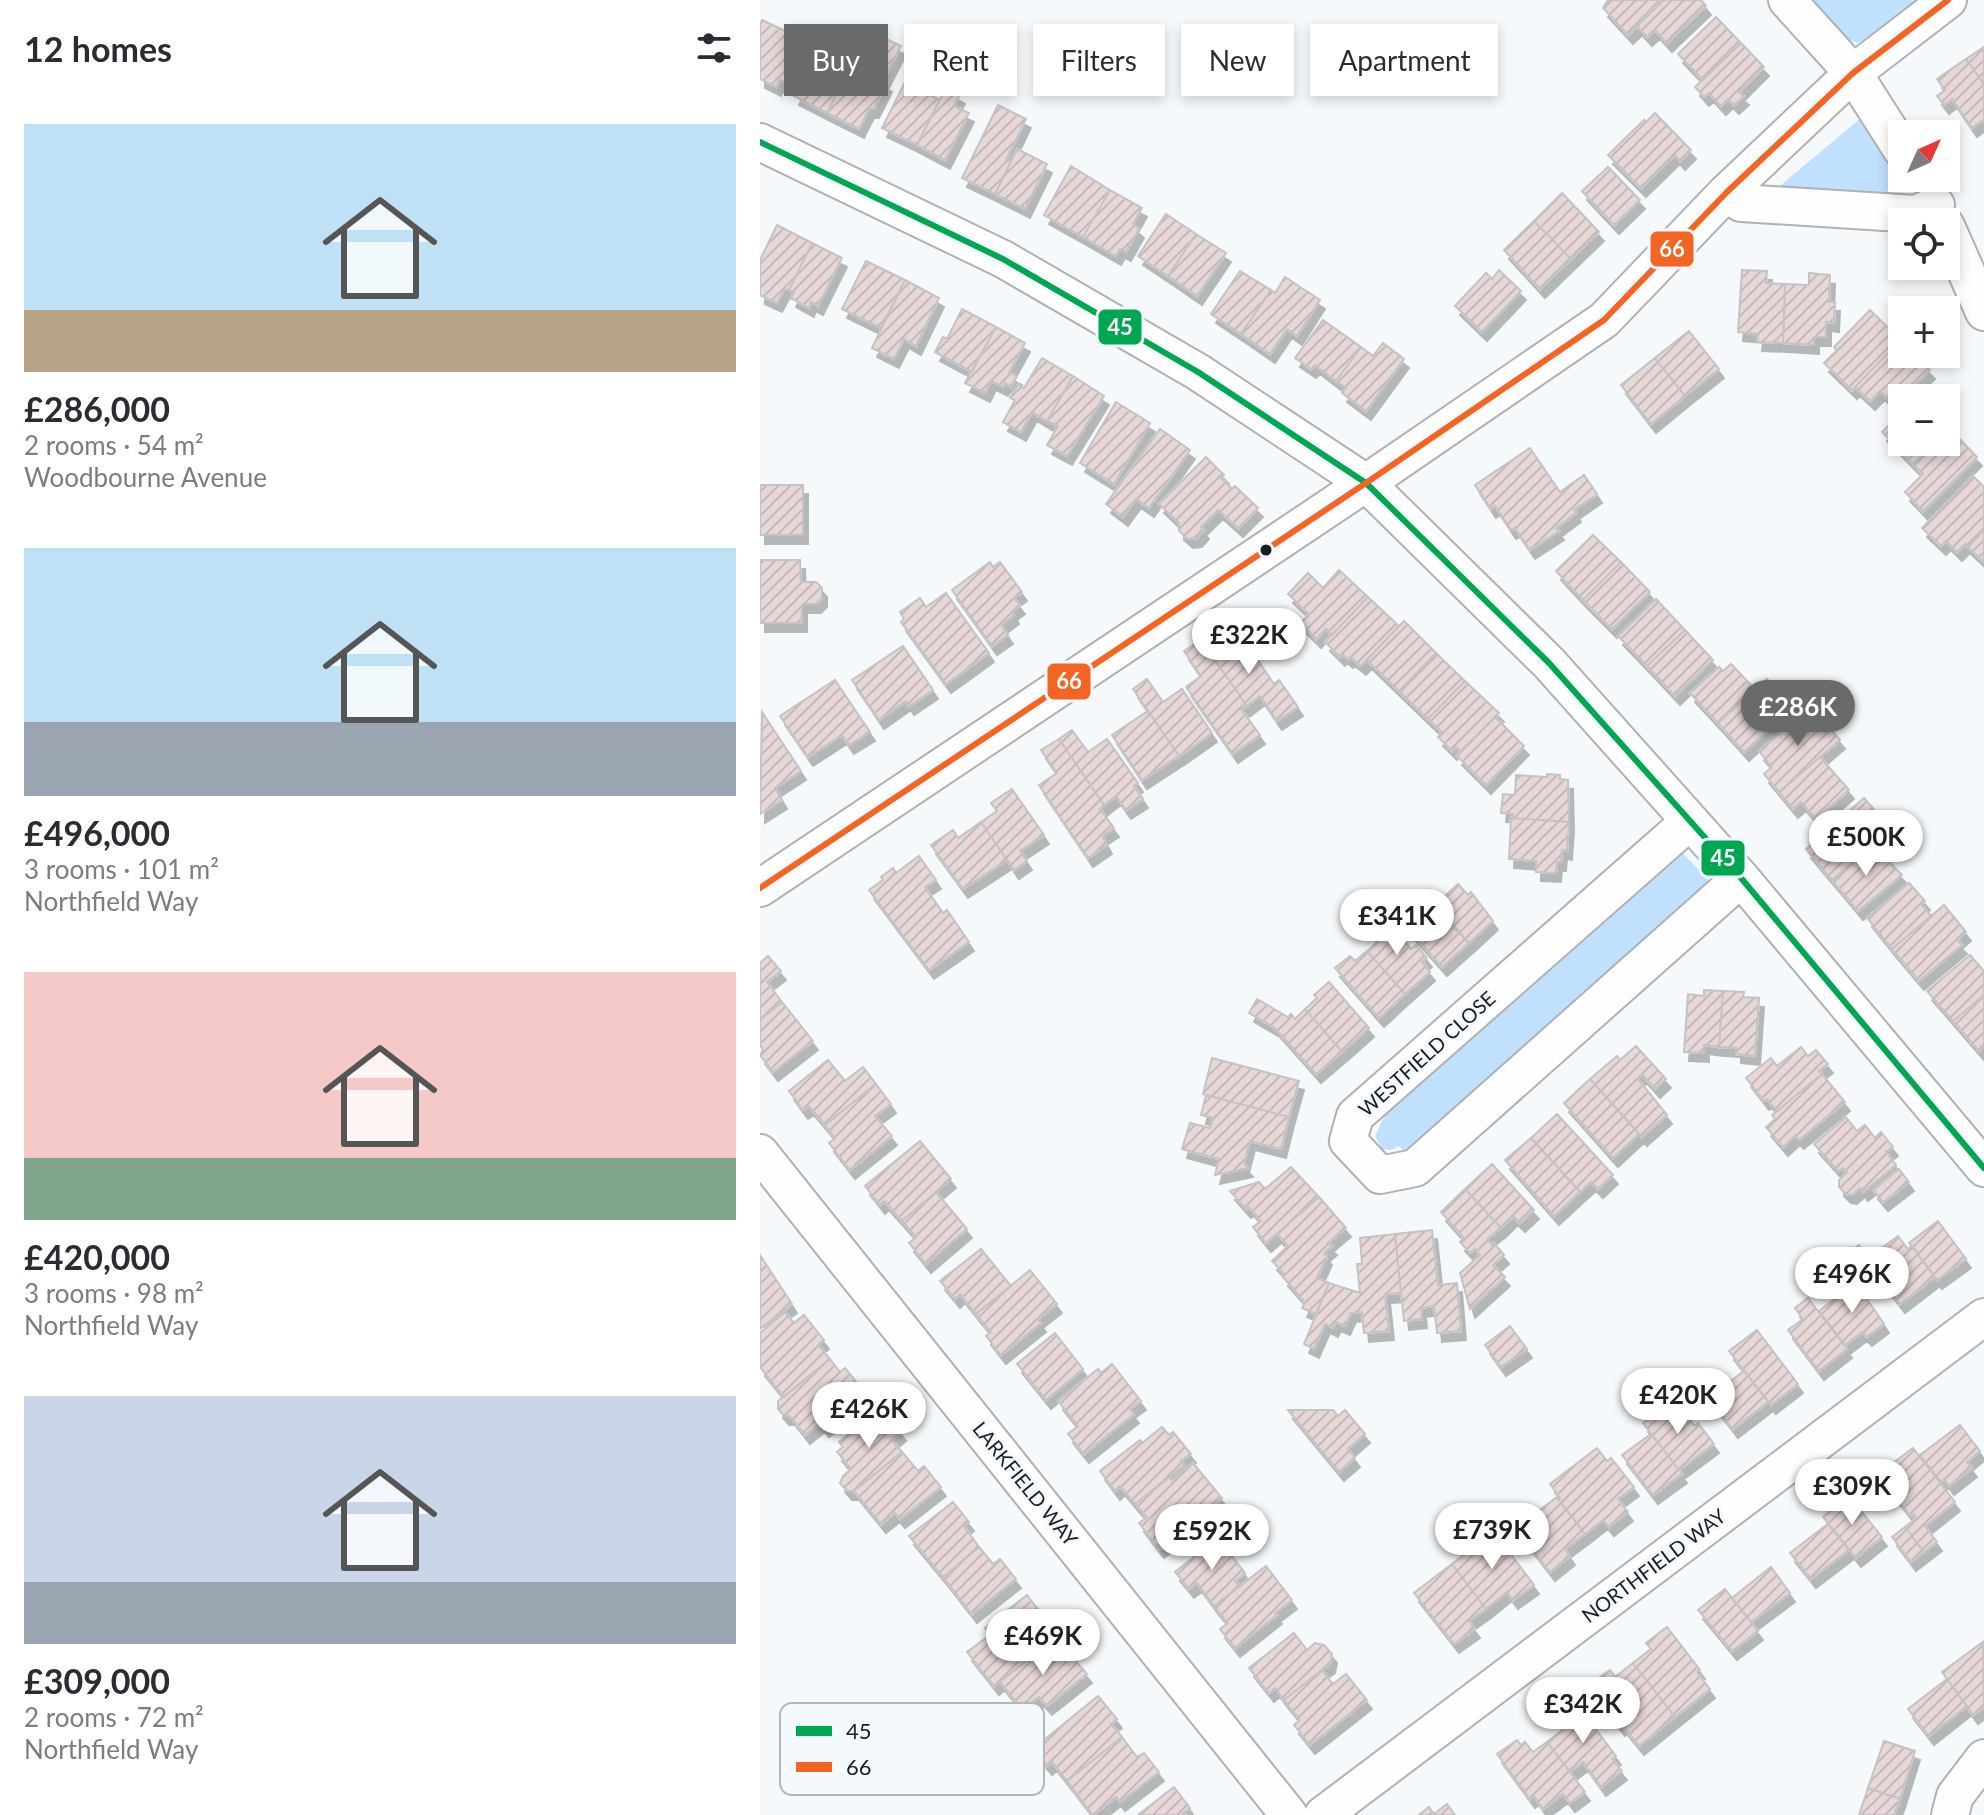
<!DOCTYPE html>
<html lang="en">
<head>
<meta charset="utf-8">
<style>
	body { margin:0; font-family:Lato,sans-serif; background:#f7f7f7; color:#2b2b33; height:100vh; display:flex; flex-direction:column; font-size:30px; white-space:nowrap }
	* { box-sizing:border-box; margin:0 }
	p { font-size:26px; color:#7c7c81 }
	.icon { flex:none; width:44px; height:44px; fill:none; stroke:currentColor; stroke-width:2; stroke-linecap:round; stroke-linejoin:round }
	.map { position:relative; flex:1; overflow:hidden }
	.details { display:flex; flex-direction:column; background:#fff; width:760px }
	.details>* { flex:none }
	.guide { position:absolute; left:24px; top:24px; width:760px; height:72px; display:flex; gap:16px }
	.needle { width:52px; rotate:45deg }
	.tools { position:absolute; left:1128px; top:120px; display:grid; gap:16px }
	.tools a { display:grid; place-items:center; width:72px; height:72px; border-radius:0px; background:#fff; box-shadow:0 4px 12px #0003; font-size:40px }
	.price { position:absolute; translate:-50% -68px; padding:0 18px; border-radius:28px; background:#fff; color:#222; font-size:26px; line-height:52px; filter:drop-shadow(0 2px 4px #0008) }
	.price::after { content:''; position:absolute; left:50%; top:48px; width:24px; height:18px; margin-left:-12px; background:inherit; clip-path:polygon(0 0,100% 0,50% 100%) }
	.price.on { background:#686a6c; color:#fff }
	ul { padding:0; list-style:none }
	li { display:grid; align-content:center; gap:16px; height:424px; padding:0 24px }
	li span { display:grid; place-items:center; height:248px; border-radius:0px; color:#555 }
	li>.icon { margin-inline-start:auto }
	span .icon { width:144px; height:144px; fill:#fffc; stroke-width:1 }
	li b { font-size:34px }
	h2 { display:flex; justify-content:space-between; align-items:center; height:96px; padding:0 24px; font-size:34px }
	.pill { padding:0 28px; border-radius:0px; background:#fff; box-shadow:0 4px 12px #0003; font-size:28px; line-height:72px }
	.pill.on { background:#686a6c; color:#fff }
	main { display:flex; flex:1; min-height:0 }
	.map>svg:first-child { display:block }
	.green { fill:#c1e0fd }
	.building { fill:url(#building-hatch); stroke:#c3c3c3; stroke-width:2; filter:url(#shadow) }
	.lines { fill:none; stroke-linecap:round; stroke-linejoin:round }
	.street-casing { stroke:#afb1b2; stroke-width:40 }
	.street { stroke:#fefefe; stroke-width:36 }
	.bus-1-casing { stroke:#f4f9fd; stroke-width:12 }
	.bus-2-casing { stroke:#f4f9fd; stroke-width:12 }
	.bus-1 { stroke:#00a651; stroke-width:6 }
	.bus-2 { stroke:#f26522; stroke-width:6 }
	.bus-dot { fill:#1b1d1f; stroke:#f4f9fd; stroke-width:3 }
	.labels { text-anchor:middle; stroke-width:6; stroke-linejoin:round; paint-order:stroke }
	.street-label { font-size:20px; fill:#1b1d1f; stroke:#f4f9fd }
	.key { fill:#f4f9fd; stroke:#b3b7ba; stroke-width:2 }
	.key-label { font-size:22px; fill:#1b1d1f }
	.line-badge { stroke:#f4f9fd; stroke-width:3 }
	.badge-label { font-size:22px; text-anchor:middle; font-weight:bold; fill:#fff }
</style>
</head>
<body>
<main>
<section class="details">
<h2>12 homes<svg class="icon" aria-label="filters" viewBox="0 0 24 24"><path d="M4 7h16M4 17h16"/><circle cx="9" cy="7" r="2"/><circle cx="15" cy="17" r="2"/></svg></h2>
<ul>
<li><span style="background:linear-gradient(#bfe0f5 75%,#b9a48a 0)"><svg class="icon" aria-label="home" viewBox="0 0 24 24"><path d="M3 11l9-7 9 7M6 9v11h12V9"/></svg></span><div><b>£286,000</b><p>2 rooms · 54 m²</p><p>Woodbourne Avenue</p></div></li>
<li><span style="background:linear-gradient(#bfe0f5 70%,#9aa5b1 0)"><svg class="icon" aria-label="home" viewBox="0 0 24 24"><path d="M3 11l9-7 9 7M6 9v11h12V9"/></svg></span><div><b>£496,000</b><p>3 rooms · 101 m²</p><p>Northfield Way</p></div></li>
<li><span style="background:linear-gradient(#f6c9c9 75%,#7fa58c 0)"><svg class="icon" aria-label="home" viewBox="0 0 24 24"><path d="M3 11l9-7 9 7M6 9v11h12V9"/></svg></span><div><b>£420,000</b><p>3 rooms · 98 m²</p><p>Northfield Way</p></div></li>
<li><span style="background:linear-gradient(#c9d6e8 75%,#9aa5b1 0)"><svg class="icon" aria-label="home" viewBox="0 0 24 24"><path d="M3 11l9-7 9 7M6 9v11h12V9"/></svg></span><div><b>£309,000</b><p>2 rooms · 72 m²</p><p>Northfield Way</p></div></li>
</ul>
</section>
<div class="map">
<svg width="1224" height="1815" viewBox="0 0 1224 1815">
	<defs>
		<pattern id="building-hatch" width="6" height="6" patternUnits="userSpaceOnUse" patternTransform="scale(2)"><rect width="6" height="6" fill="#e7d8d7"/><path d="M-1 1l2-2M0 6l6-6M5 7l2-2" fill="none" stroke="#c6b9b8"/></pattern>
		<filter id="shadow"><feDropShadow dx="5" dy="9" stdDeviation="0" flood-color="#0004"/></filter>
	</defs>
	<rect width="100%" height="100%" fill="#f6f9fb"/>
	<!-- green -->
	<path class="green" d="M1045,0H1160L1098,43L1079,36Z
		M1101,118L1138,179L1128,198L1015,190Z
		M923,853L950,882L644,1151L639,1146L631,1150L622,1149L615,1136L628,1109Z"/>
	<!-- building -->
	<path class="building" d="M848,0H904L868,35L843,8Z
		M904,0H941L946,6L907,43L895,30L887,37L877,26Z
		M956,17L981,43L943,80L918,54Z
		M2,20L40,38L32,55L39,57L26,83L20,80L16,87L0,79V25Z
		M109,31L141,46L123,81L127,83L114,109H109L99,129L67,113Z
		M981,43L1004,67L979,92L984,96L974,105L968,99L961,106L949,93L944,97L935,87Z
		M1224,47V84L1206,59Z
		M57,50L90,67L67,113L34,96Z
		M1206,59L1224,84V122L1223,120L1212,128L1192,99L1184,105L1177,96L1185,90L1177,79Z
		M145,82L180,100L157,145L122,128Z
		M186,87L200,95L194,106L209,113L185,160L157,145Z
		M238,105L266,119L246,160L251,162L235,194L202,178Z
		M895,113L931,150L920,161L915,155L881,188L848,155L884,120L886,122Z
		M257,149L287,164L265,209L235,194Z
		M311,166L350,190L323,237L284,215Z
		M848,167L880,200L854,225L822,191Z
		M350,190L382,208L373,224L379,229L366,252L360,249L356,256L323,237Z
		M802,193L839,232L811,259L774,221Z
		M406,214L436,234L408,276L378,256Z
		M774,221L811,259L780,289L744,250Z
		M17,225L52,243L29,290H24L17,303L0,295V260Z
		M436,234L466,253L437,296L408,276Z
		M52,243L82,258L58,306L51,302L49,308L31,298L34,292L29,290Z
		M106,261L145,280L121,328L82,309Z
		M739,270L761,291L722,332L695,306L726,273L732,279Z
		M982,270L1007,271L1006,283L1025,284L1023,343L997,342L998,334L978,332Z
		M480,271L511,290L481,334L451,314Z
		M1049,273L1070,275L1069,302H1075L1074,323L1066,322V337H1054V345L1023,343L1025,284L1049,285Z
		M525,277L560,300L537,336L527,329L510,354L481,334L511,290L515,293Z
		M145,280L179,298L156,346L144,339L134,359L112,348Z
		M202,309L236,327L212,372L175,352L183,337L187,339Z
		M1110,310L1141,340L1092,390L1064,363L1077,350L1074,347Z
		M563,320L601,347L576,381L555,365L551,369L535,358Z
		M236,327L265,343L249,372L257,376L251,387L245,383L243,387L231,381L225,393L205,383Z
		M929,331L959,369L925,396L895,358Z
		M1141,340L1142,354H1154L1170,370L1134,405L1120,391L1110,401L1095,387Z
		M623,343L644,359L606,411L582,393L586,388L576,381L601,347L613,356Z
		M282,358L313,376L287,421L272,412L261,432L243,422L255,400L250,398L258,384L264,388Z
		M895,358L925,396L891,424L861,385Z
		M313,376L344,396L307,456L287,445L298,426L287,421Z
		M356,402L390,423L354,484L320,463Z
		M1142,412V442H1175L1153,464L1122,432Z
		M1189,428L1217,457L1163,511L1145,492L1163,474L1153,464L1175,442H1186V431Z
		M400,429L430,450L389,508L376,499L363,517L346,504Z
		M770,448L800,492L824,475L837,494L814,510L816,513L796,528L799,531L770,550L755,528L751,530L735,506L731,509L715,485Z
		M446,457L464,475L461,478L472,489L475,486L498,508L478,528L458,510L441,527L444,530L437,538L428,539L419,531V523L399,504Z
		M1213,476L1224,487V530L1208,547L1205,544L1197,552L1186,541L1181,546L1162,528Z
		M0,485H43V535H0Z
		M1224,530V562L1208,547Z
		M833,535L861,562L823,600L796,571Z
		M0,560H40L41,582H56L62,588V598L56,604H42V623H0Z
		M230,562L233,567L240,562L262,592L254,598L260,605L252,611L254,615L241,625L248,635L232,646L192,590Z
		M861,562L890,592L852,629L823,600Z
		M579,570L608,597L572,635L566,629L556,639L540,623L549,614L528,594L548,573L563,588Z
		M186,593L229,653L186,684L141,622L144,619L140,612L160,598L166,607Z
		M608,597L639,626L601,666L590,657L588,659L582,654L580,657L565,642Z
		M896,599L925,630L887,666L858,636Z
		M644,621L676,653L639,691L607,660Z
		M457,629L473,651L486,643L514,684L519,680L538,707L517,721L500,696L487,706L441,640Z
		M925,630L953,660L915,696L887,666Z
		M441,640L487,706L481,709L500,735L473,754L426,687L441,676L424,651Z
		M143,646L173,690L149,706L146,701L119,720L92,680Z
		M676,653L705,681L668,719L639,691Z
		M971,664L991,685L988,688L992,692L958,723L930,693L959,667L963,671Z
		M387,679L403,702L422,689L452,733L419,756L373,689Z
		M1007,679L1033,708L984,752L958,723Z
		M75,680L110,732L89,745L82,735L48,757L20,716Z
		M705,681L739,713L701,752L696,747L692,751L678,737L682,732L668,719Z
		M1051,706L1080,740L1019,792L1004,774L1012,767L999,751Z
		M388,711L419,756L382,780L352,735Z
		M2,712L41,771L15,788L22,800L0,814Z
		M735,717L764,746L726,785L697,756Z
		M312,730L328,752L347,739L378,783L374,786L383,799L366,810L356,796L344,805L299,739Z
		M299,739L344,805L340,809L354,828L342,836L347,845L328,858L279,785L297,773L281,750Z
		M1060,757L1089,790L1056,819L1041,802L1033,809L1019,792Z
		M787,774L800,775V779L808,780L809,822L751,818L753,814L741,813L743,794L755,795L756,775L787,777Z
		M252,789L284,835L260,851L267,861L254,870L221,822L237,811L231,803Z
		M1104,798L1131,829L1072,880L1046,849Z
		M751,818L809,822L807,851L802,850L801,862H797L796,873L776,872V861L749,859Z
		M221,822L247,860L203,889L171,845L193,830L198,838Z
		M1113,846L1142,875L1098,911L1072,880Z
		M159,856L176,880L165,887L183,913L187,910L209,942L169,970L109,890L123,880L121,877L133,868L136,873Z
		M1149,883L1165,901L1161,904L1171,916L1132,949L1107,918Z
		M698,884L708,895L711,892L733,921L709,943L686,917L689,913L678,902Z
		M660,901L666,907L671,904L709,943L682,967L640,920Z
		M1184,905L1206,932L1197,940L1202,945L1159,981L1132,949Z
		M617,919L623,926L628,922L651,949L656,945L667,958L662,962L670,972L645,994L607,951L618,941L607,928Z
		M607,951L645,994L619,1018L575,968L590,956L595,961Z
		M1210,955L1224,971V995L1193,1021L1167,991Z
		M8,956L21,971L7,982L22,1002L0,1020V963Z
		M569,982L609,1028L582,1052L545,1009L557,998L554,995Z
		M944,990L963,991L959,1047L944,1045V1053L924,1052L928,994L944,996Z
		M963,991L984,992L983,997L999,998L995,1056L976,1054V1048L959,1047Z
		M1224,995V1047L1219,1051L1193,1021Z
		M497,999L528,1017L531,1014L535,1019L545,1009L582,1052L556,1074L515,1028L489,1013Z
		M22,1002L53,1041L13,1072L0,1055L3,1050L0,1045V1020Z
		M876,1046L906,1079L895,1089L882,1074L878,1079L907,1115L882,1137L830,1079L857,1056L860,1060Z
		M1041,1047L1048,1056L1056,1050L1068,1064L1059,1071L1062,1074L1017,1111L1007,1099L1004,1101L986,1078L1011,1058L1017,1066Z
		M452,1058L539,1081L529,1117L443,1094Z
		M68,1060L85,1081L103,1067L116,1084L65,1125L49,1106L43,1110L29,1091Z
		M1062,1074L1085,1102L1039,1140L1035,1136L1023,1147L1006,1127L1015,1119L1012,1115Z
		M830,1079L879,1134L853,1158L804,1103Z
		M116,1084L131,1104L115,1116L132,1136L90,1170L69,1143L75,1138L65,1125Z
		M446,1095L529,1117L521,1149L490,1141L484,1164L488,1168L455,1175L459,1159L422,1149L430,1123L450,1128L453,1118L441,1115Z
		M797,1114L853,1175L838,1189L831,1182L820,1192L771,1138Z
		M1086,1117L1097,1131L1105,1125L1115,1138L1121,1132L1133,1147L1126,1152L1136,1165L1103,1192L1100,1188L1092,1195L1086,1194L1079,1187V1180L1087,1173L1083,1168L1078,1171L1054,1144Z
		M771,1138L820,1192L794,1216L745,1160Z
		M160,1141L191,1179L142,1221L124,1201L120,1205L105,1186Z
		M732,1164L774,1210L760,1223L753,1216L741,1228L705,1189Z
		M531,1167L559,1197L506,1243L493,1227L501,1221L489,1207L486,1209L470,1191L499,1182L505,1189Z
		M1139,1169L1149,1182L1123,1202L1113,1190Z
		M705,1189L741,1228L727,1239L732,1245L734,1243L744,1255L733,1265L745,1277L710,1309L700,1273L720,1255L715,1249L710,1253L700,1242L704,1238L681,1212Z
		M176,1192L207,1229L166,1264L149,1243L156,1237L142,1221Z
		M559,1197L586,1228L568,1243L572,1246L564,1253L567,1256L557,1278L569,1283L556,1314L542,1308L545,1302L523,1277L525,1275L512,1261L528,1246L517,1234Z
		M1178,1221L1206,1259L1177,1280L1149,1243Z
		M672,1230L678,1285L697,1283L701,1331L677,1333L674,1306L661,1308L662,1319L644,1321L635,1234Z
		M635,1234L641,1293L625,1294L629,1331L604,1333L602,1312L591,1313L585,1326L576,1322L573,1328L565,1324L554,1349L544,1344L569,1283L600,1293L597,1264H602L600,1238Z
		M1138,1236L1148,1249L1152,1246L1175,1277L1140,1304L1114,1271L1117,1268L1114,1265L1103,1274L1087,1253L1099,1245L1109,1258Z
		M221,1249L251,1286L216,1314L200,1294L195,1299L180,1281Z
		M0,1255L32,1304L0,1329Z
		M270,1270L297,1304L278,1319L281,1323L241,1355L226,1336L231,1332L216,1314Z
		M1096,1283L1124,1324L1107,1337L1102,1332L1085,1345L1059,1311Z
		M1048,1298L1087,1349L1059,1371L1028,1330L1043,1319L1035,1308Z
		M25,1312L34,1323L44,1315L64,1340L58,1345L70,1359L24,1397L0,1367V1333Z
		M750,1326L767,1349L741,1367L725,1345Z
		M997,1330L1038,1384L1011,1405L969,1351Z
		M295,1333L323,1369L286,1400L257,1364Z
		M70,1359L80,1372L85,1368L106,1394L64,1428L60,1423L45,1435L30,1416H24L18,1409V1401Z
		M352,1364L381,1401L370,1409L374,1414L324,1454L308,1434L318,1426L298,1401L338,1369L341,1373Z
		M984,1371L1008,1402L973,1429L949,1398Z
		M909,1404L920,1419L925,1414L935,1426L938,1423L954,1444L919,1470L883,1423Z
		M121,1408L141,1432L132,1440L142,1452L94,1491H87L80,1483L83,1476L91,1469L77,1452L83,1447L79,1442Z
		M528,1410H573L578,1416L585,1410L605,1434L588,1449L595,1458L579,1472Z
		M1200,1425L1220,1451L1207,1462L1212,1468L1189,1486L1184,1479L1181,1482L1160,1455Z
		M402,1427L409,1435L413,1432L431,1454L421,1461L424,1465L375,1504L360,1486L355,1491L340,1471L380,1440L382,1443Z
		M891,1434L922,1474L893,1495L862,1455Z
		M837,1448L847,1461L851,1458L874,1487L858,1499L868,1512L849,1527L843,1520L825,1534L798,1499L800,1498L790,1484Z
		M1153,1448L1195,1502L1165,1526L1177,1542L1164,1552L1145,1527L1156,1518L1154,1514L1151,1516L1131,1491L1141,1483L1128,1467Z
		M142,1452L158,1471L164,1466L181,1487L140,1519L135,1513L121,1524L94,1491Z
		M433,1463L462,1498L399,1549L379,1523L387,1517L375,1504L410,1477L412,1480Z
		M1089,1496L1122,1537L1096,1558L1063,1517Z
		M797,1497L825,1534L805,1549L810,1556L790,1572L756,1528Z
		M193,1502L209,1522L204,1526L219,1547L183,1577L149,1536Z
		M1068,1524L1089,1550L1051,1579L1030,1553Z
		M1145,1527L1164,1552L1151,1562L1132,1537Z
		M726,1530L736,1544L741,1541L774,1585L753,1600L747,1592L726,1609L692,1564L710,1550L706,1545Z
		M458,1538L485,1573L475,1581L480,1586L454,1606L437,1583L429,1589L415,1572Z
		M219,1547L233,1564L240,1559L256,1579L212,1614L183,1577Z
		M692,1564L726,1609L709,1621L715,1629L694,1644L654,1593Z
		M506,1566L532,1600L515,1613L517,1615L475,1648L460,1629L468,1623L454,1606Z
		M1011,1567L1030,1593L991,1622L972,1598Z
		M965,1589L998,1631L972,1651L938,1610Z
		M267,1595L288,1622L281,1628L291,1641L234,1686L207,1652L230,1635L225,1628Z
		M907,1627L940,1670L937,1672L950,1689L915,1717L873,1663L891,1649L886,1643Z
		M534,1633L547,1650L555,1643L564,1645L572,1654L570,1664L524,1700L515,1688L509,1693L489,1668Z
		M291,1641L305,1658L310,1654L327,1674L287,1706L279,1697L262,1709L240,1682Z
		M1223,1642L1224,1707L1213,1715L1182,1672Z
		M873,1663L915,1717L879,1746L862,1725L860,1727L828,1686L850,1670L855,1677Z
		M562,1670L573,1684L586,1674L607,1700L550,1745L534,1725L540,1720L524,1700Z
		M1187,1679L1207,1706L1169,1736L1148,1709Z
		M338,1696L357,1719L351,1724L362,1737L307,1781L292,1762L287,1766L273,1749Z
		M813,1699L856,1756L852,1759L862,1771L841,1787L823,1762L810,1772L787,1742L805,1728L794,1714Z
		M362,1737L377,1757L384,1753L399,1772L360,1802L356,1797L333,1815L307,1781Z
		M757,1740L761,1745L765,1742L773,1752L787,1742L825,1792L810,1803L803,1794L783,1809L774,1796L770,1799L737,1754Z
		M1124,1741L1155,1751L1140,1799L1108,1788Z
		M414,1787L430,1808L423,1813L425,1815H378Z
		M1108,1788L1140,1799L1134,1815H1099Z
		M687,1804L695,1815H659L669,1807L674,1814Z"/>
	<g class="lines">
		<defs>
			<path id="street" d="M1027,0L1093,73L1142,150
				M0,142L243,259L438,372L606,483L789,663L981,878L1224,1168
				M967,192L981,203L1156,214L1176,205
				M1186,226L1224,312
				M930,821L595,1116L588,1141L620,1175L655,1168L981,878
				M0,888L606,483L844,320L967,192L1093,73L1188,0
				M0,1153L529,1815
				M563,1815L1224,1317
				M1190,1815L1195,1796L1224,1758"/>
		</defs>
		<!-- street casing -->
		<use href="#street" class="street-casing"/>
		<!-- street -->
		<use href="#street" class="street"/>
		<defs>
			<path id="bus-1" d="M0,142L243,259L438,372L606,483L789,663L981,878L1224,1168"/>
			<path id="bus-2" d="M0,888L606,483L844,320L967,192L1093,73L1188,0"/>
		</defs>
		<!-- bus-1 casing -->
		<use href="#bus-1" class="bus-1-casing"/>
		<!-- bus-2 casing -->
		<use href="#bus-2" class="bus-2-casing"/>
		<!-- bus-1 -->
		<use href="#bus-1" class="bus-1"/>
		<!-- bus-2 -->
		<use href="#bus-2" class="bus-2"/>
	</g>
	<!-- markers -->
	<circle class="bus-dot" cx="506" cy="550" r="7"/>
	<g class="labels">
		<!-- street labels -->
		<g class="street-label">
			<text transform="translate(667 1054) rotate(-42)" y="7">WESTFIELD CLOSE</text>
			<text transform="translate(265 1484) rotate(51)" y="7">LARKFIELD WAY</text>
			<text transform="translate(894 1566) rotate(-37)" y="7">NORTHFIELD WAY</text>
		</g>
	</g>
	<!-- legend -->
	<rect x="20" y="1703" width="264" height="92" rx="12" class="key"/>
	<rect x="36" y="1726" width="36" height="10" fill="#00a651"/>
	<rect x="36" y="1762" width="36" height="10" fill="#f26522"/>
	<g class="key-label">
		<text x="86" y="1739">45</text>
		<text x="86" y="1775">66</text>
	</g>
	<g class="line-badge">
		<rect x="889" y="230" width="46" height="38" rx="8" fill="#f26522"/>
		<rect x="337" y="308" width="46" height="38" rx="8" fill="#00a651"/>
		<rect x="286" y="662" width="46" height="39" rx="8" fill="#f26522"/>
		<rect x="940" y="839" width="46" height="38" rx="8" fill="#00a651"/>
	</g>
	<g class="badge-label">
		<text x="912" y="257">66</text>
		<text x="360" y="335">45</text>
		<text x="309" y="689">66</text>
		<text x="963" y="866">45</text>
	</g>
</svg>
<div class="tools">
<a><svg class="needle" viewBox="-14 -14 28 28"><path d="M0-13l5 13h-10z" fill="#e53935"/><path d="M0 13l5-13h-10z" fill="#7c7c81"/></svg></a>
<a><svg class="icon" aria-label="locate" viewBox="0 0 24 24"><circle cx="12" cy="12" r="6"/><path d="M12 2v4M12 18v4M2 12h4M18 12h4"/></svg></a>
<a>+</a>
<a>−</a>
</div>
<b class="price" style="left:489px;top:676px">£322K</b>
<b class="price on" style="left:1038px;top:748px">£286K</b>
<b class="price" style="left:1106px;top:878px">£500K</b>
<b class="price" style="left:637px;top:957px">£341K</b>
<b class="price" style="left:1092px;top:1315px">£496K</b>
<b class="price" style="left:918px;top:1436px">£420K</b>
<b class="price" style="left:109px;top:1450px">£426K</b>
<b class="price" style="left:1092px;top:1527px">£309K</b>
<b class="price" style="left:732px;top:1571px">£739K</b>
<b class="price" style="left:452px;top:1572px">£592K</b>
<b class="price" style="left:283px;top:1677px">£469K</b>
<b class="price" style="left:823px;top:1745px">£342K</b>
<div class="guide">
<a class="pill on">Buy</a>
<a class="pill">Rent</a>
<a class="pill">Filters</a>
<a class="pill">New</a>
<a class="pill">Apartment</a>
</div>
</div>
</main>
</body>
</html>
